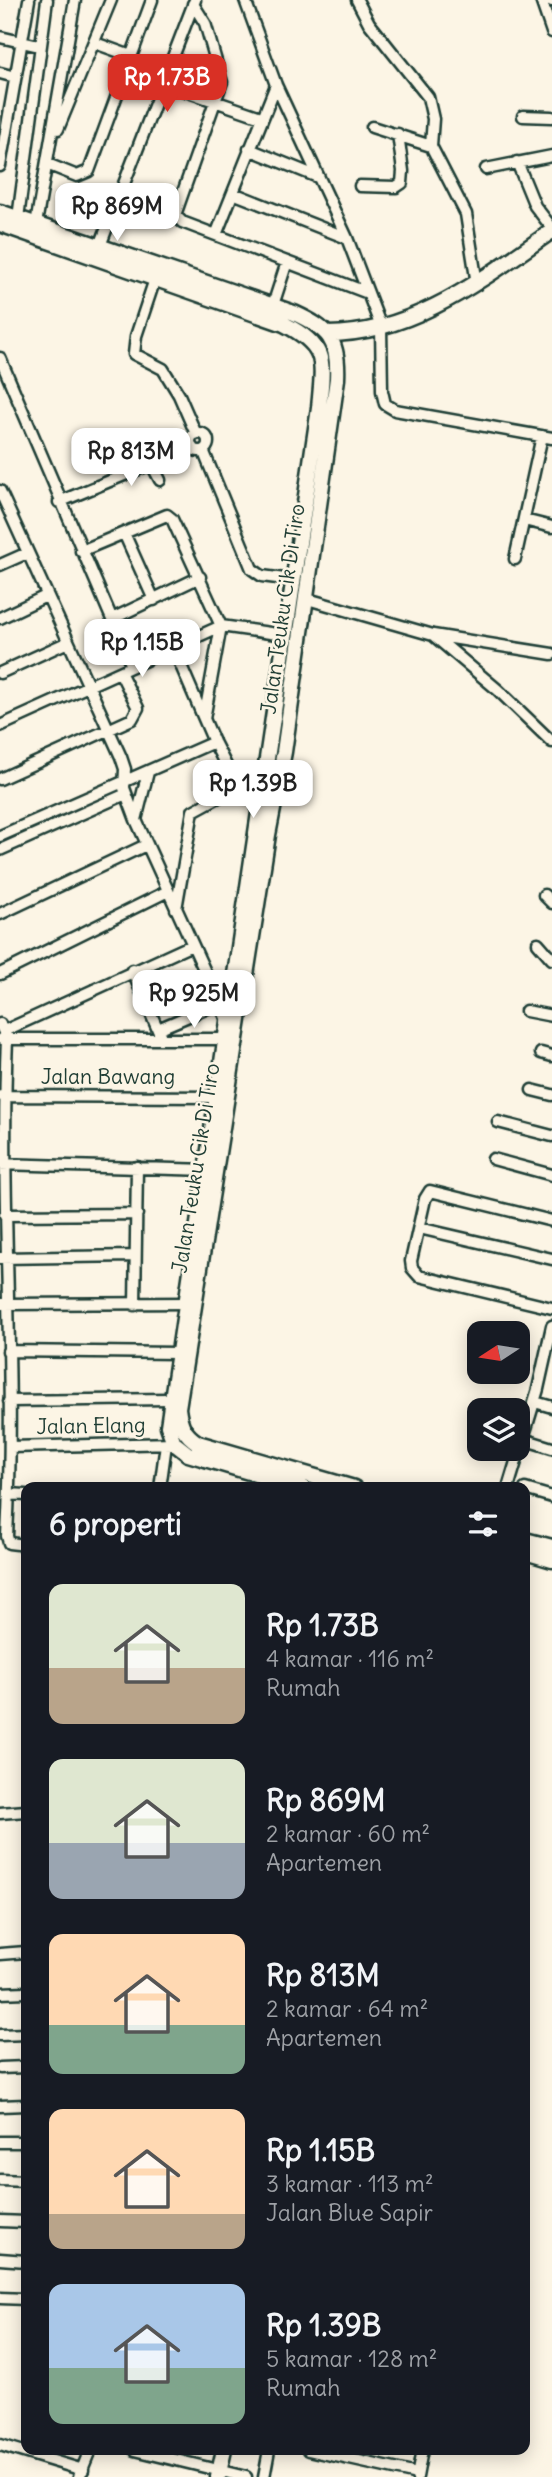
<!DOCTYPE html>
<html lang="id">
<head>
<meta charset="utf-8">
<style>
	body { margin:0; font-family:Delius,sans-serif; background:#20242c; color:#f1f3f6; height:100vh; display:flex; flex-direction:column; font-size:26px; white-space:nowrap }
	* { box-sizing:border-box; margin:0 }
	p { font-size:23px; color:#9ea1a6 }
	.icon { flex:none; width:38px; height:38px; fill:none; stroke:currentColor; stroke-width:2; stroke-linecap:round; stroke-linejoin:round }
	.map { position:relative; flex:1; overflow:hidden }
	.side { position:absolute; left:21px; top:1482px; width:509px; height:973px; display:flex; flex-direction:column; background:#171b24; border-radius:14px; box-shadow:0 4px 18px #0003 }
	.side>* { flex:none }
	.needle { width:46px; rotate:258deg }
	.fabs { position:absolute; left:467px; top:1321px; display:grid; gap:14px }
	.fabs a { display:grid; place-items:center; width:63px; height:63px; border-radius:14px; background:#171b24; box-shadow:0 4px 18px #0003; font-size:35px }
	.price { position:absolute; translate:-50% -60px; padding:0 16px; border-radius:14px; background:#fff; color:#222; font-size:23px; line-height:46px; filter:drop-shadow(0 2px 4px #0008) }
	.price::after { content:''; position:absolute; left:50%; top:42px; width:21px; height:16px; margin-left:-10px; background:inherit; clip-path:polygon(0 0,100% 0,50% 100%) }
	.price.current { background:#d93025; color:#fff }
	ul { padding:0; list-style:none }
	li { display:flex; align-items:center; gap:21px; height:175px; padding:0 28px }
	li span { display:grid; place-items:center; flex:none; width:196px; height:140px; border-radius:14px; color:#555 }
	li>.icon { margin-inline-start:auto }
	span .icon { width:84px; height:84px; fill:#fffc; stroke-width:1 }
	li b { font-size:30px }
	h2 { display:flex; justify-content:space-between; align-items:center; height:84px; padding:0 28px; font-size:30px }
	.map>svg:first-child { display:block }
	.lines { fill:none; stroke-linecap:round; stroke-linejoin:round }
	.street-casing { stroke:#1f3d34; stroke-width:15 }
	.secondary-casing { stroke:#1f3d34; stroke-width:19 }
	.street { stroke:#fcf5e5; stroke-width:10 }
	.secondary { stroke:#fcf5e5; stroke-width:14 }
	.labels { text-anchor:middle; stroke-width:5; stroke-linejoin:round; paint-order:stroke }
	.street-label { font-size:21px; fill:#1f3d34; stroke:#fcf5e5 }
</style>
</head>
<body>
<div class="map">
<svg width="552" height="2477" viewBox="0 0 552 2477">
	<rect width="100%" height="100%" fill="#fcf5e5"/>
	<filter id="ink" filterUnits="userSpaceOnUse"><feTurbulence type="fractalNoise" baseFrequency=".0143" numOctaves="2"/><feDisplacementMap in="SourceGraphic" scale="14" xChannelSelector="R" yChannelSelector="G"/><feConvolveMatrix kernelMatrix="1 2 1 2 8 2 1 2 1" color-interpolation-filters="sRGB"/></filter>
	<g filter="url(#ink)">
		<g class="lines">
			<defs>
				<path id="street" d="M245,0L276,85L347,238L381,327L382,391L385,404L395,410L552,438
					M357,0L369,23L428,97L433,119L431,146L466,214L477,284
					M541,0L552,32
					M550,0L552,1
					M193,4L205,23L222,82L175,215L182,222L368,293
					M0,37L39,46
					M95,43L131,56
					M0,73L15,77
					M162,83L261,117
					M523,116L552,117
					M372,127L431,146
					M58,129L111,0
					M249,149L318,177
					M517,162L535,206L552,228
					M47,164L77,176L89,171L152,0
					M0,166L29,0
					M486,169L552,156
					M360,186L396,187L402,183L403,171L398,134
					M233,193L347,238
					M18,218L47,0
					M36,224L75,0
					M216,235L276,85
					M98,251L195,0
					M155,279L136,336L134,354L163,369L179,395L196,434
					M273,305L287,262
					M0,358L132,666
					M190 442a9 9 0 1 1 18 0a9 9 0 1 1-18 0Z
					M203,450L252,569L262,576L292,580
					M151,463L160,480
					M0,491L121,757L125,769L124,788L136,820L227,1020
					M59,502L192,447
					M524,520L552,527
					M124,533L154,600
					M81,551L167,515L172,519L221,626L204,719
					M515,559L542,436
					M0,565L27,553
					M304,598L433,635L552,654
					M0,618L46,596
					M112,619L200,577
					M433,635L498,690L552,742
					M173,647L214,742L237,787L260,789
					M0,673L68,642
					M0,726L221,626L284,635
					M0,779L132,719L138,708L120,672
					M136,820L148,772
					M0,836L214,742
					M0,850L126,794
					M544,895L552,903
					M176,909L193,811L237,787
					M0,914L146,845
					M538,943L552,959
					M132,970L161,1037
					M0,974L168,891
					M526,1011L552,1016
					M0,1024L7,1039C0,1204 16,1370 7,1536L9,1543L26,1545
					M158,1029L219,1003
					M4,1031L192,945
					M1,1039H224
					M541,1053L552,1056
					M532,1090L552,1095
					M1,1096L216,1097
					M498,1122L552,1136
					M493,1159L552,1175
					M0,1164L209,1170
					M5,1215L137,1214
					M552,1221L430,1191L425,1199L411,1261L412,1268L419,1276L552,1308
					M419,1228L552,1259
					M0,1258L135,1256
					M1,1304L192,1303
					M135,1305L137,1167
					M8,1351L177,1353
					M9,1401L169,1399
					M535,1402L552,1407
					M523,1439L552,1448
					M10,1447L174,1443
					M160,1488L166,1444
					M508,1488L538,1389L552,1326
					M525,1489L552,1497
					M9,1494L26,1495
					M0,1813L26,1811
					M0,1954L26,1952
					M0,1993L26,1992
					M0,2035L26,2034
					M0,2068L26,2067
					M0,2106L26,2105
					M0,2142H26
					M0,2180L26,2181
					M0,2221L26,2222
					M0,2259L26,2261
					M0,2298L26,2299
					M0,2445L83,2470
					M135,2450L246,2477
					M309,2450L417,2474
					M79,2477L90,2450
					M264,2477L269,2450
					M417,2477L422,2450"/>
				<path id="secondary" d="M0,212L294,313C329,329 339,340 337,379L284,752L268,835L178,1408C180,1425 184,1434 198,1443L354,1488
					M0,224L284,324C329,347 323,362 319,408L168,1426L174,1443L188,1454L303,1488
					M328,334C414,334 485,277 552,231
					M525,1540L552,1547
					M525,1552L552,1560
					M218,2477L224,2450"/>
			</defs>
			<!-- street casing -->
			<use href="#street" class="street-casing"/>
			<!-- secondary casing -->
			<use href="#secondary" class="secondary-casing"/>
			<!-- street -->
			<use href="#street" class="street"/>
			<!-- secondary -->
			<use href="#secondary" class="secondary"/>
		</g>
	</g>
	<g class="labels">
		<!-- street labels -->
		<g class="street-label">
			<text transform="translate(283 609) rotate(-82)" y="7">Jalan Teuku Cik Di Tiro</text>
			<text x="108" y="1084">Jalan Bawang</text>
			<text transform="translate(196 1168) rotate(-81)" y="7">Jalan Teuku Cik Di Tiro</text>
			<text transform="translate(91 1426) rotate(-1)" y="7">Jalan Elang</text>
		</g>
	</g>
</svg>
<div class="fabs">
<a><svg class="needle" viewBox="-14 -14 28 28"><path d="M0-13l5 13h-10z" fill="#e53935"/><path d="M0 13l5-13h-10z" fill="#9ea1a6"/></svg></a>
<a><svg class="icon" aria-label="layers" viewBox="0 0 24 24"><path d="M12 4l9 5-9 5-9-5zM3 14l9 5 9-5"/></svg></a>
</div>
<b class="price current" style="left:167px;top:114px">Rp 1.73B</b>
<b class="price" style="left:117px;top:243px">Rp 869M</b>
<b class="price" style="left:131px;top:488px">Rp 813M</b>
<b class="price" style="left:142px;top:679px">Rp 1.15B</b>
<b class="price" style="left:253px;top:820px">Rp 1.39B</b>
<b class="price" style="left:194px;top:1030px">Rp 925M</b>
<section class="side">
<h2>6 properti<svg class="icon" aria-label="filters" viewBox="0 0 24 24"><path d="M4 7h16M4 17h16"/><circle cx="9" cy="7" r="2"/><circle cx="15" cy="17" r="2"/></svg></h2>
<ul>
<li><span style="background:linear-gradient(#dfe7d0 60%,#b9a48a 0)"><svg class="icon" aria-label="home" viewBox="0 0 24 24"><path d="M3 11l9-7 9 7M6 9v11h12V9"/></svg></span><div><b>Rp 1.73B</b><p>4 kamar · 116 m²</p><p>Rumah</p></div></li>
<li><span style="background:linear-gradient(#dfe7d0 60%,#9aa5b1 0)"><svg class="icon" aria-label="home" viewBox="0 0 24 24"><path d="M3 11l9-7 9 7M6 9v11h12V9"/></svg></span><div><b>Rp 869M</b><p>2 kamar · 60 m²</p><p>Apartemen</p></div></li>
<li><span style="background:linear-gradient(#ffd9b3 65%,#7fa58c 0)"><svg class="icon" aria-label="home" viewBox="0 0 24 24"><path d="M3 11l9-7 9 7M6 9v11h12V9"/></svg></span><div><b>Rp 813M</b><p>2 kamar · 64 m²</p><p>Apartemen</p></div></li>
<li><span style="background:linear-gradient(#ffd9b3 75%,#b9a48a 0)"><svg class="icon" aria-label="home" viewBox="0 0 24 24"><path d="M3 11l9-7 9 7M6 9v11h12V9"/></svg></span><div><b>Rp 1.15B</b><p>3 kamar · 113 m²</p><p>Jalan Blue Sapir</p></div></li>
<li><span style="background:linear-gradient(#a9c7e8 60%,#7fa58c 0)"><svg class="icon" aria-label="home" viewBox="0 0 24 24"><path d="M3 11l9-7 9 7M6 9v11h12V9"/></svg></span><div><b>Rp 1.39B</b><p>5 kamar · 128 m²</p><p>Rumah</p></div></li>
</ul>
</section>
</div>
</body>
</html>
